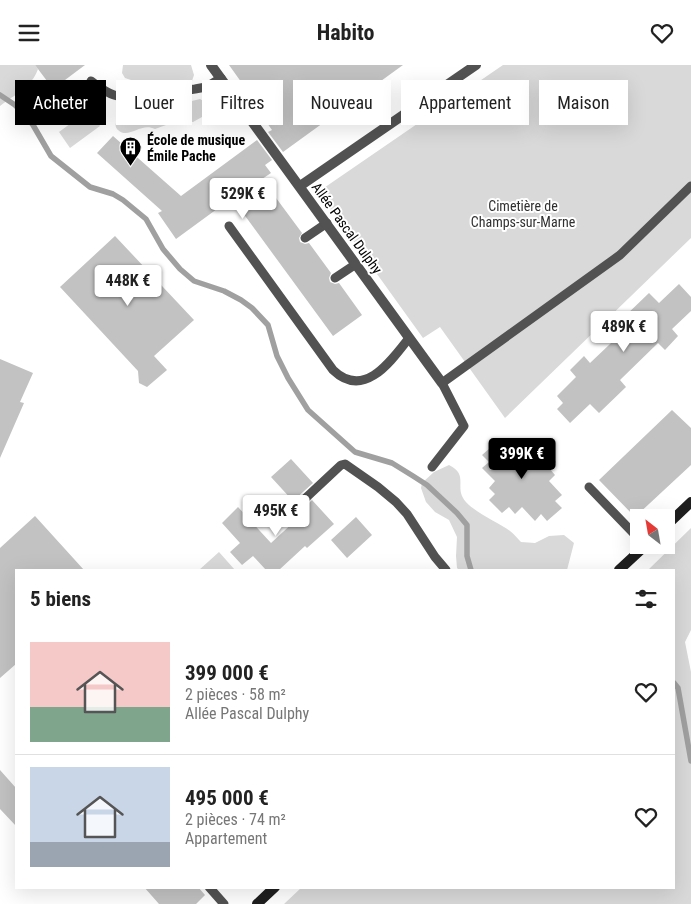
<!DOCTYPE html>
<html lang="fr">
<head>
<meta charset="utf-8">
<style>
	body { margin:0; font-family:"Roboto Condensed",sans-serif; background:#f6f6f6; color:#222; height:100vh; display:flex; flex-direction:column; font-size:19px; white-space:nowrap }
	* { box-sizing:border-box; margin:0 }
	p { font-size:16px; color:#767676 }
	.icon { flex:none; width:28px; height:28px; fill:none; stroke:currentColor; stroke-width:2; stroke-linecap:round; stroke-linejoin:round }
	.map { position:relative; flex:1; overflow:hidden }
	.drawer { position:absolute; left:15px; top:504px; width:660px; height:320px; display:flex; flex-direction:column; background:#fff; border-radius:0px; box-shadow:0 5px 20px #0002 }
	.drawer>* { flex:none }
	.hud { position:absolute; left:15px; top:15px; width:661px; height:45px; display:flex; gap:10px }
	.needle { width:32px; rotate:329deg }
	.tools { position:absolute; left:630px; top:444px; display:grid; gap:10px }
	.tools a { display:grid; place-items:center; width:45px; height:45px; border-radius:0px; background:#fff; box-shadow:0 5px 20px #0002; font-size:25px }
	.price { position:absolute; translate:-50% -42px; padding:0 11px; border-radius:5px; background:#fff; color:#222; font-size:16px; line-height:32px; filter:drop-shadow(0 1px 2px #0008) }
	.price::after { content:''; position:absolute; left:50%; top:30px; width:15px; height:11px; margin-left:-8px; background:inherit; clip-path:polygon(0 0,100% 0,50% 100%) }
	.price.active { background:#000; color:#fff }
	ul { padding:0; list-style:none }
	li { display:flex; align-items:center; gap:15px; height:125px; padding:0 15px }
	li+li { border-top:1px solid #e0e0e0 }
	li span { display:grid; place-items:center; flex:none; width:140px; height:100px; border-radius:0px; color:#555 }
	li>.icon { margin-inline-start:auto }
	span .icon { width:60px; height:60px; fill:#fffc; stroke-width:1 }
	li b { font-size:21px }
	h2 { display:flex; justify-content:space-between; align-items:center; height:60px; padding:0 15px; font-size:21px }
	.pill { padding:0 18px; border-radius:0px; background:#fff; box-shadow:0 5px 20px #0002; font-size:18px; line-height:45px }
	.pill.active { background:#000; color:#fff }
	header { display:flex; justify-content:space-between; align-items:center; height:65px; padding:0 15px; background:#fff; font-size:22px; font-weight:700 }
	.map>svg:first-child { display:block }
	.green { fill:#d9d9d9 }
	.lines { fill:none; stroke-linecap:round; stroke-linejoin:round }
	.stream { stroke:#a0a0a0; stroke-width:5.5 }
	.building { fill:#c2c2c2 }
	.service { stroke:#525252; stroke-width:9 }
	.minor { stroke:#525252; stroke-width:10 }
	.secondary { stroke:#1f1f1f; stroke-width:10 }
	.labels { text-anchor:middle; stroke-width:4; stroke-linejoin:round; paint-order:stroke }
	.poi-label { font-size:14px; font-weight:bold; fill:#000; stroke:#fff; text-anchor:start }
	.park-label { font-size:14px; fill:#303030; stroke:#fff }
	.street-label { font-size:14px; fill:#000; stroke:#fff }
</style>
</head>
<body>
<header><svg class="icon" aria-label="menu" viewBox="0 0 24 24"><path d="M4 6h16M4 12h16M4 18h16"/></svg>Habito<svg class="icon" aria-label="heart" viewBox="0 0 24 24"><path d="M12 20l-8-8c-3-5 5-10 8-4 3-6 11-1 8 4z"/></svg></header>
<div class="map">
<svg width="691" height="839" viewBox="0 0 691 839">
	<rect width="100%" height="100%" fill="#fff"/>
	<!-- green -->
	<path class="green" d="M0,0H35L38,4C32,22 14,30 0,41Z
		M123,0H191L194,10L192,16L173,21L163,19L154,20L142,15L134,16L125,13L122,8Z
		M503,0H691V173L505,353L440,262L423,273L318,127Z
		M200,34L205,37L207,44L202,52L193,57L180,55L177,51L172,53L166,60L155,64C140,57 129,75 118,65C116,63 115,61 116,58C119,39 163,43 177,40C184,38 192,36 200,34Z
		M89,45L100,61L70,83L59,67Z
		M449,400C467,409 457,419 462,431C468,445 498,457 510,466C514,469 518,474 521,477L535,478L549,471L564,470L574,478L567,505H459L457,503L456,491L457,472L449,455L435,447L426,437L421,423L422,418L434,407Z
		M691,463V565L685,577L691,607V839H284L302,822H674V505H648Z
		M219,487L235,505H199Z"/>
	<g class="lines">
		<!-- stream -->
		<path class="stream" d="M0,30L15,40L25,50L33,60L51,91L90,122L113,129L123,135L146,154L163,184L180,204L194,216L224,226L241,235L252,243L268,260L277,291L288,313L308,345L355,387L392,398L413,411L427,420L457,448L467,460V491L471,505
			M674,618L678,623L691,696"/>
	</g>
	<!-- building -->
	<path class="building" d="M35,0H85L53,24Z
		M229,0H403L283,87L268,67L272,65L257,44L259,42Z
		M113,71L181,131L257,75L272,95L265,100L271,108L262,114L302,168L299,173L300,177L305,179L309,178L331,208L329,213L330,217L335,219L339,218L362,250L333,271L232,133L176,174L158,148L162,146L97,88Z
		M115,171L194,255L154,291L167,305L147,322L139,318L138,306L60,222Z
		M679,219L691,232V246L672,264L678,271L665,285L658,278L620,315L626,322L599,348L590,339L570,358L557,344L563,338L557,331L576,312L570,305L584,291L590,298L629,261L623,253L649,228L659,238Z
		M0,294L33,308L20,337L24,338L0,393Z
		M672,345L691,363V400L635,452L599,415Z
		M535,376L556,397L549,403L555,410L549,416L562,430L555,436L562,443L547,456L541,449L535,456L522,442L515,449L509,442L502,448L489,435L495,429L489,423L495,416L482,403L489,397L482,390L497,377L503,383L510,377L516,383L523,377L529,383Z
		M291,394L313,418L293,436L271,412Z
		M312,435L334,459L307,483L305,481L279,505H266L253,491L242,500L230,487L240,478L222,458L238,442L271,478L296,455V454L304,447L302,445Z
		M35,451L84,505H16V599L0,613V483Z
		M356,452L372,470L347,493L331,475Z
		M0,705L16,723V761L0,744Z
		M144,822H198L205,830L196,839H159Z"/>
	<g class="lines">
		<!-- service -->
		<path class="service" d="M91,16C98,21 105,27 114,30C136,37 172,27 195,24L206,22L221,13
			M229,161L333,305C364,335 391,296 409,273
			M305,173L327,158
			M335,213L356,199
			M432,402L464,361L442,318L620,190L691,121
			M589,422L639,474
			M280,457L341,400L345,399L378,422L396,437L407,449L435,492L446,505
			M209,822L224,839"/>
		<!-- minor -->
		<path class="minor" d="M211,0L442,318
			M300,121L476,0"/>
		<!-- secondary -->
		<path class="secondary" d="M666,461L691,437
			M619,505L646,480
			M257,839L275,822"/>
	</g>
	<!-- icons -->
	<defs>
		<symbol id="building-pin" viewBox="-11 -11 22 30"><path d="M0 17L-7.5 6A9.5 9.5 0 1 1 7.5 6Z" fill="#000" stroke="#fff"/><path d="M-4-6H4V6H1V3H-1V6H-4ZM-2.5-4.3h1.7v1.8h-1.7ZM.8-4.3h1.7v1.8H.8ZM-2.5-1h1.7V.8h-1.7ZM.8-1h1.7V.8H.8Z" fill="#fff"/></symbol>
	</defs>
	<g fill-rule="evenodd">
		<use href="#building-pin" x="118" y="70" width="25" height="34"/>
	</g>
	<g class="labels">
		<!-- poi labels -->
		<g class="poi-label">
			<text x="147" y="80">École de musique<tspan x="147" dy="16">Émile Pache</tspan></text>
		</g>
		<!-- park labels -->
		<g class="park-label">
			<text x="523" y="146">Cimetière de<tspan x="523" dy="16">Champs-sur-Marne</tspan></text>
		</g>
		<!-- street labels -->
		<g class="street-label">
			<text transform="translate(347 163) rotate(54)" y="5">Allée Pascal Dulphy</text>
		</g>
	</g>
</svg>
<div class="tools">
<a><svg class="needle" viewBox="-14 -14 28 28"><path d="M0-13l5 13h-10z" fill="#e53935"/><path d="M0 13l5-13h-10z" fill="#767676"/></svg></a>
</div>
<b class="price" style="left:243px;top:155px">529K €</b>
<b class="price" style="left:128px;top:242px">448K €</b>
<b class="price" style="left:624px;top:288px">489K €</b>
<b class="price active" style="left:522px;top:415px">399K €</b>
<b class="price" style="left:276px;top:472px">495K €</b>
<div class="hud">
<a class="pill active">Acheter</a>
<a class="pill">Louer</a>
<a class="pill">Filtres</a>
<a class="pill">Nouveau</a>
<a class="pill">Appartement</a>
<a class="pill">Maison</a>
</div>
<section class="drawer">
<h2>5 biens<svg class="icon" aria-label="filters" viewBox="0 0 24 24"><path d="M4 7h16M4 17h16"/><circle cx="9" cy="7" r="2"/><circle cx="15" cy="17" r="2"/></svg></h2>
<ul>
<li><span style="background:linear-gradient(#f6c9c9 65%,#7fa58c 0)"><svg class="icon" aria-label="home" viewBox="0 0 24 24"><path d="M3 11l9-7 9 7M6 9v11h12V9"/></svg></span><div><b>399 000 €</b><p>2 pièces · 58 m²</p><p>Allée Pascal Dulphy</p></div><svg class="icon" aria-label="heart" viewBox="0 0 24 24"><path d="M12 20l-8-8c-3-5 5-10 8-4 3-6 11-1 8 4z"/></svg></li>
<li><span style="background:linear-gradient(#c9d6e8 75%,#9aa5b1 0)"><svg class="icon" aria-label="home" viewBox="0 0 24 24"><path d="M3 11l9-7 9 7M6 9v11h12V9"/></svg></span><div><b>495 000 €</b><p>2 pièces · 74 m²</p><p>Appartement</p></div><svg class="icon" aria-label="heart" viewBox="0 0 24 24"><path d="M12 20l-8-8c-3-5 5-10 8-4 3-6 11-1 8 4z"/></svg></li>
</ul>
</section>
</div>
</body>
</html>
